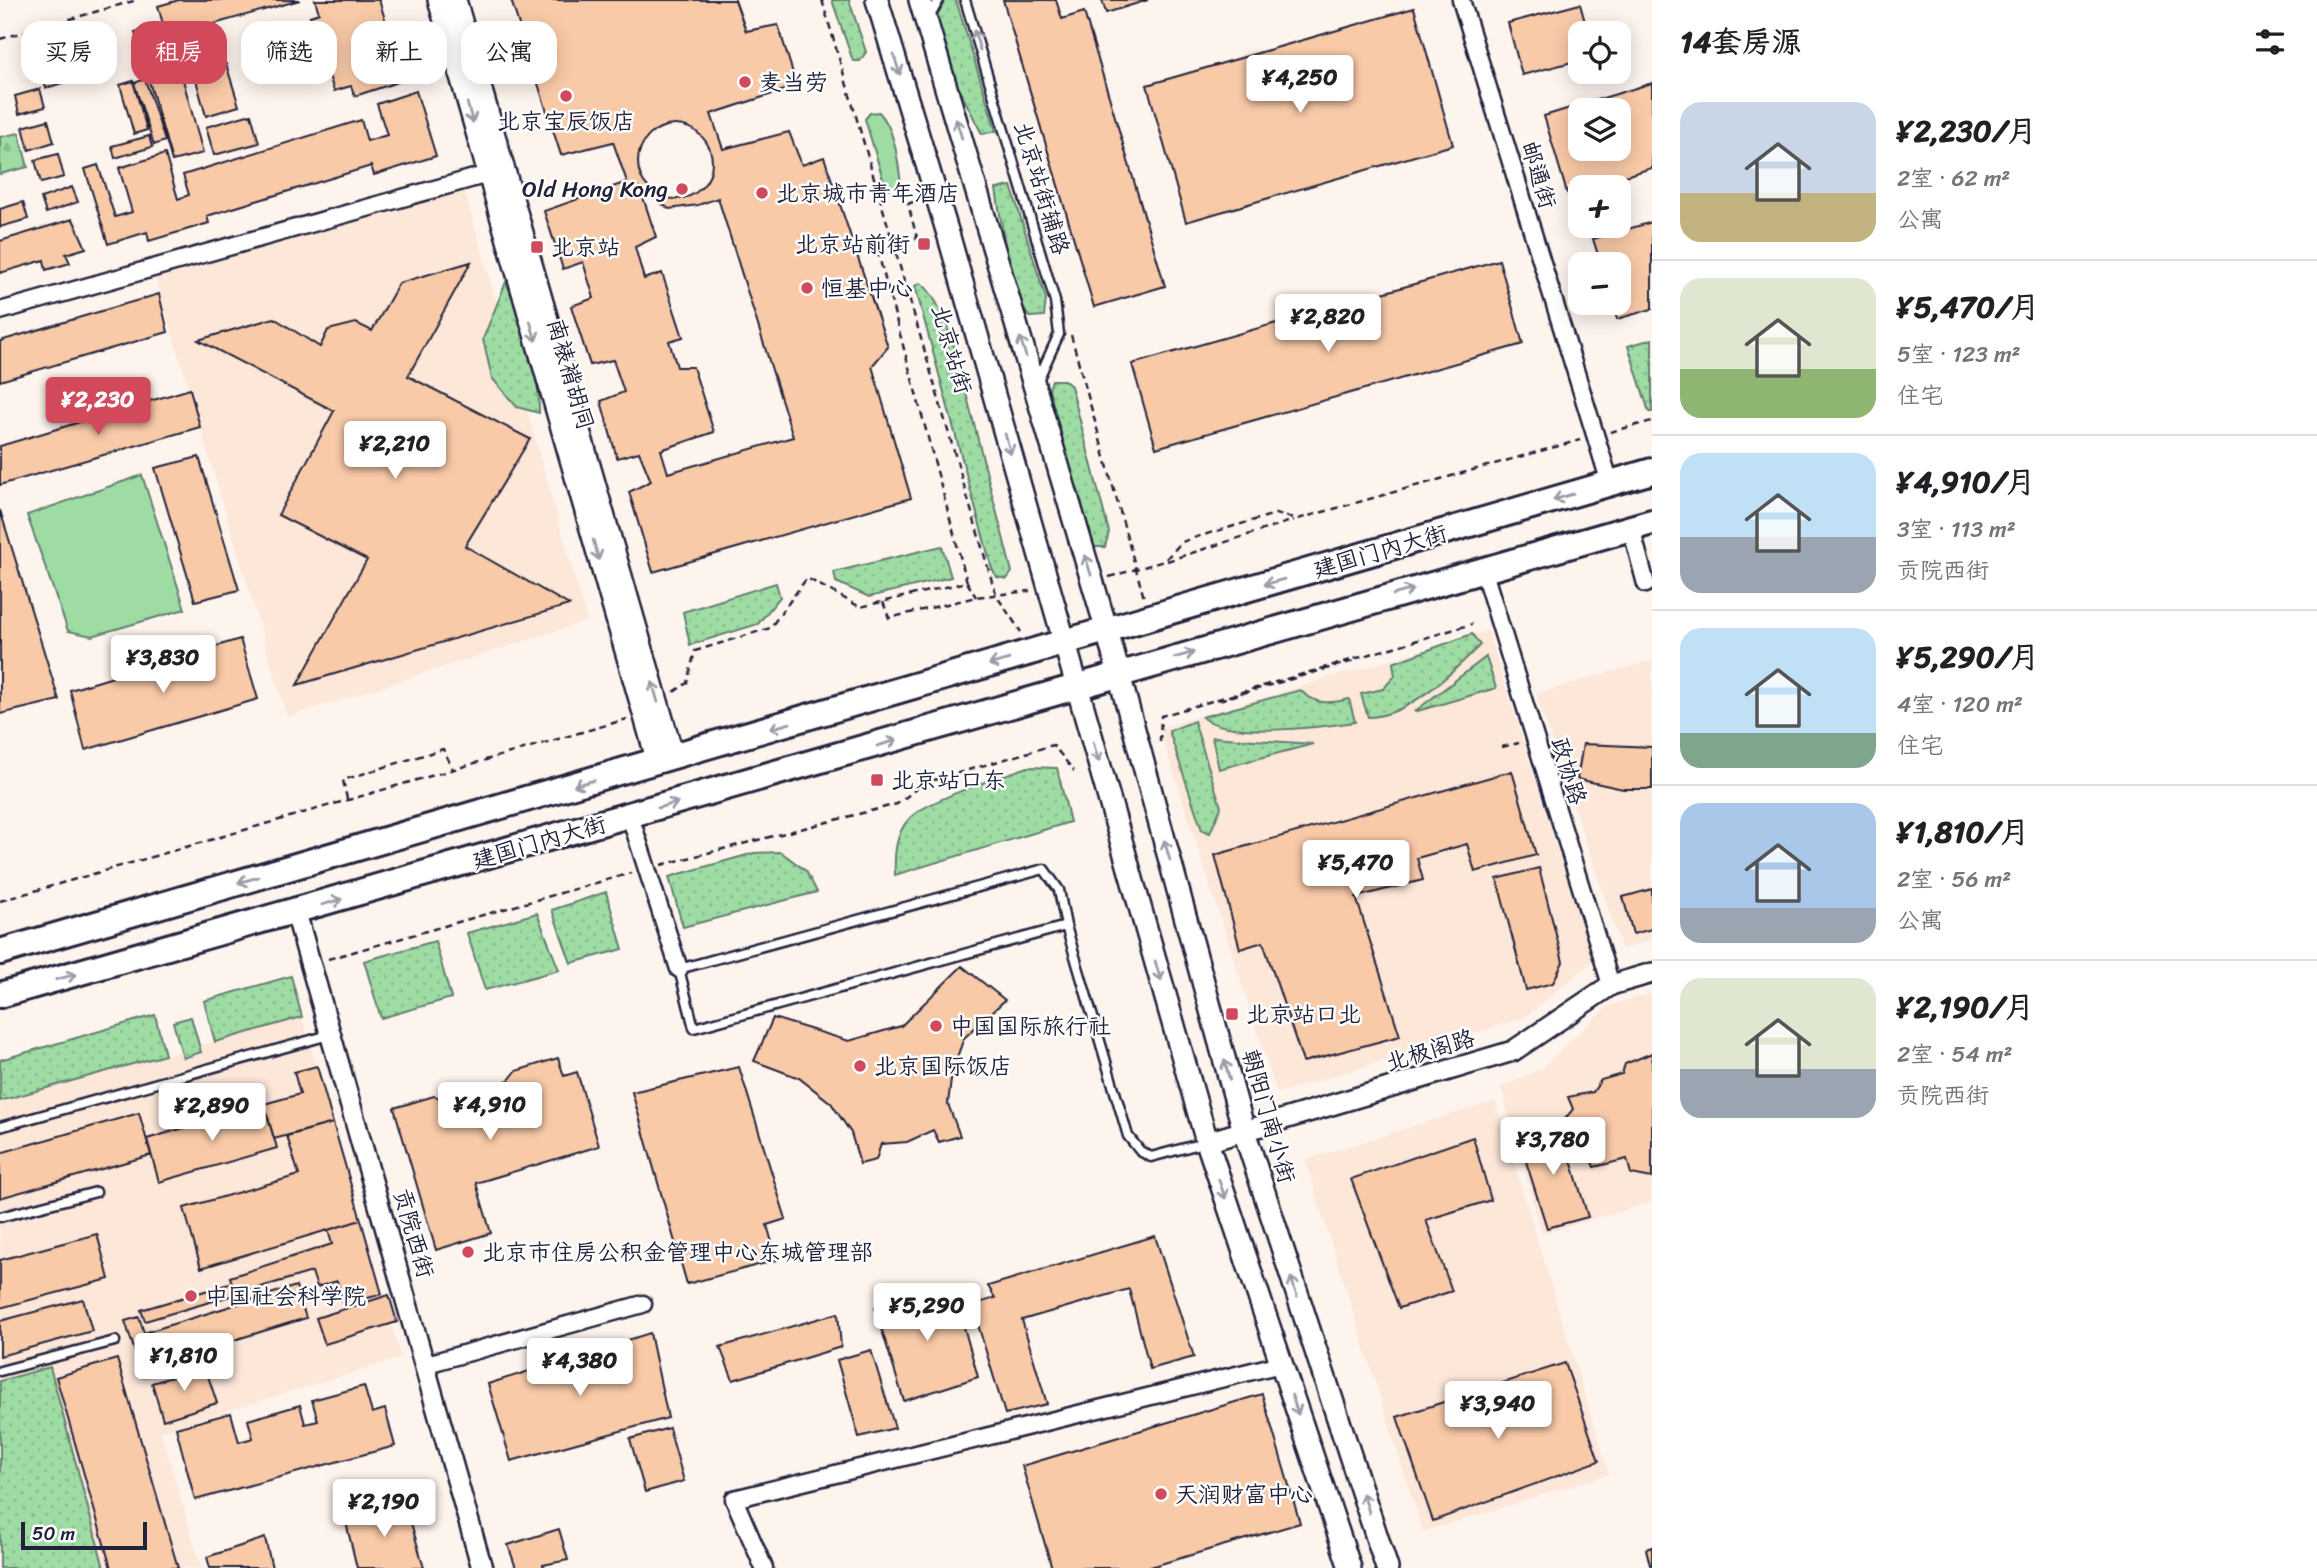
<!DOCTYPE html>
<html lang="zh">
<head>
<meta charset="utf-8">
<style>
	body { margin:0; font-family:Sriracha,"LXGW WenKai TC",sans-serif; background:#f2f2f2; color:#202124; height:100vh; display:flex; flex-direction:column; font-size:26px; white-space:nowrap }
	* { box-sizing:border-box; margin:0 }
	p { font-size:23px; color:#757577 }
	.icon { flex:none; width:38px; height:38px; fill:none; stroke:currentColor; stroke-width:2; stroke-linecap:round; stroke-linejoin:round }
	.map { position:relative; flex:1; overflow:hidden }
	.drawer { display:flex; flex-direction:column; background:#fff; width:665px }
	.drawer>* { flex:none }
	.hud { position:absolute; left:21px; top:21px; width:665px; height:63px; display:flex; gap:14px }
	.controls { position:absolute; left:1568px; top:21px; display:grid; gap:14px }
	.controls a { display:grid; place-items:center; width:63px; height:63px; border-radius:14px; background:#fff; box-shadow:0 4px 18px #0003; font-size:35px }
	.scale { position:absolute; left:21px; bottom:18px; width:126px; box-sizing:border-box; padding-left:7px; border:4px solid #22223b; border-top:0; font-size:19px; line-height:24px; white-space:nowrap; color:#22223b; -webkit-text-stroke:5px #fff; paint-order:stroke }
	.price { position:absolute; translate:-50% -60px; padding:0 16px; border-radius:7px; background:#fff; color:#222; font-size:23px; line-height:46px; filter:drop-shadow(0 2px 4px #0008) }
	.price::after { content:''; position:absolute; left:50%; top:42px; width:21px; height:16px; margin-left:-10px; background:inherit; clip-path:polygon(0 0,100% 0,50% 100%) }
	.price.selected { background:#d1495b; color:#fff }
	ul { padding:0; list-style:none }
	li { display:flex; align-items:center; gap:21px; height:175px; padding:0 28px }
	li+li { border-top:2px solid #e0e0e0 }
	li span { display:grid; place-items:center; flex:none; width:196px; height:140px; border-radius:21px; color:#555 }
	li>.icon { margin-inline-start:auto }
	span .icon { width:84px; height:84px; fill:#fffc; stroke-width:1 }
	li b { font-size:30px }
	h2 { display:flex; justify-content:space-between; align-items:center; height:84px; padding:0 28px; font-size:30px }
	.pill { padding:0 24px; border-radius:21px; background:#fff; box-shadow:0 4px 18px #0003; font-size:24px; line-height:63px }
	.pill.selected { background:#d1495b; color:#fff }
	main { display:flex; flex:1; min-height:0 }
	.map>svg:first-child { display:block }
	.built { fill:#fce7d9 }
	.grass { fill:url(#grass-dots); stroke:#607f70; stroke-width:2 }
	.forest { fill:url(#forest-firs); stroke:#607f70; stroke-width:2 }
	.park { fill:#9edca4; stroke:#607f70; stroke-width:2 }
	.building { fill:#f9caa8; stroke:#22223b; stroke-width:2; fill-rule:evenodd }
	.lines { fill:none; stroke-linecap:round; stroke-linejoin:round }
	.service-casing { stroke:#22223b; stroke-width:13 }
	.minor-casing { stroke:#22223b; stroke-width:21 }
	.tertiary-casing { stroke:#22223b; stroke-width:24 }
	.secondary-casing { stroke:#22223b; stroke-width:26 }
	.trunk-casing { stroke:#22223b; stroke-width:30 }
	.path { stroke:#22223b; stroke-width:2.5; stroke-dasharray:7 5; stroke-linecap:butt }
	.service { stroke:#fff; stroke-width:8 }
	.minor { stroke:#fff; stroke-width:16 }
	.tertiary { stroke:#fff; stroke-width:19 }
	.secondary { stroke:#fff; stroke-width:21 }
	.trunk { stroke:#fff; stroke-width:24 }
	.oneway { stroke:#9c9ca7 }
	.poi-dot { fill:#d1495b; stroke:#fff; stroke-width:2.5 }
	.labels { text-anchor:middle; stroke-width:5; stroke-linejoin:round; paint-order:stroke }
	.poi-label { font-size:23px; fill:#22223b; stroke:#fff; text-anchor:start }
	.street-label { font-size:23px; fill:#22223b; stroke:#fff }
</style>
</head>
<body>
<main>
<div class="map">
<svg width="1652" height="1568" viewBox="0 0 1652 1568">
	<defs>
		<pattern id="grass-dots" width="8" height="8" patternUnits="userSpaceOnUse" patternTransform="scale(1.75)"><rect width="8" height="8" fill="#9edca4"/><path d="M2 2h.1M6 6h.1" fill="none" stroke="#88bc8e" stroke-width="1.8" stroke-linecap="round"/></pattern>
		<pattern id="forest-firs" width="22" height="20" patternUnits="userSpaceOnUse" patternTransform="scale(1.75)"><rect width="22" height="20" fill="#9edca4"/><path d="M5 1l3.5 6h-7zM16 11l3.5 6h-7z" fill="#88bc8e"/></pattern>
	</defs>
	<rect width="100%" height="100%" fill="#fef4ee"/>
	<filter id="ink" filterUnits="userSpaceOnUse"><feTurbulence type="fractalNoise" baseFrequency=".0143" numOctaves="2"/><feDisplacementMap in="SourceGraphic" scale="14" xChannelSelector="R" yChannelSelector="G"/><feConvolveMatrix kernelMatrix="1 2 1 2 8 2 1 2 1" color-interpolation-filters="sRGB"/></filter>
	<g filter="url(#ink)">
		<!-- built -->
		<path class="built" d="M463,185L587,621L287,717L154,273Z
			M1488,631L1593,961L1524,1018L1277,1093L1159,728Z
			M1652,660V940L1622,949L1536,694Z
			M1652,993V1202L1542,1234L1501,1087L1541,1069L1608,1006Z
			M302,1017L401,1358L161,1431L201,1568H0V1101Z
			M1495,1101L1609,1474L1423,1532L1305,1160Z"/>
		<!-- grass -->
		<path class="grass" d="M832,0H849L866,52L860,61H853Z
			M938,0H956L996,131L982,134L955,81L935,10Z
			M1011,186L1046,299L1044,316L1030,317L1023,310L1006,252L996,189Z
			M506,282C524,325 540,365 539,413L517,407L492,378L483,339Z
			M921,283C938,297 947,326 954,346L1012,572L1007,579L997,577L992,569L915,286Z
			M1652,339V412H1649L1628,346Z
			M1052,380H1064L1071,386L1109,532L1105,547H1093L1088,537L1049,389Z
			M942,546L951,577L869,597L836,582L834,572Z
			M776,583L780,597L758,624L690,645L683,612Z
			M1472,634L1480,645C1453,672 1408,717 1368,717L1361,694L1383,689L1395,676L1393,663Z
			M1486,657L1496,688L1414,712Z
			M1300,690C1315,705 1329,704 1349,699L1355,722C1321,727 1229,739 1202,717Z
			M1194,721L1221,807L1210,833L1202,830L1169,731Z
			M1212,737L1313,744L1219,769Z
			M1028,767L1057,768L1070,822L895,875C894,856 895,834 909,819C924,801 1004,775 1028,767Z
			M781,852L806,871L817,892L683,927L669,877L754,853Z
			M606,892L623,949L571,963L552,910Z
			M537,913L559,970L485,990L467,933Z
			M435,941L451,998L381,1018L364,961Z
			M291,976L302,1017L215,1042L204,1001Z
			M155,1015L165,1055L0,1101V1060Z
			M191,1017L201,1052L183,1058L173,1022Z
			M50,1367L104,1568H0V1381Z"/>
		<!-- forest -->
		<path class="forest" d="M19,133L28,167L0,174V137Z"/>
		<!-- park -->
		<path class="park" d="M879,112C895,129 898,161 901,184L898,187L886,189L865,119L870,113Z
			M142,475L185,609L92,636L68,631L27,515Z"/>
		<!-- building -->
		<path class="building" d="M179,0H300L171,36L203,153L172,161L135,32L163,24L158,6Z
			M315,0H379L404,80L355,96L351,86L334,91L310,16L319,13Z
			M511,0H735L746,31L778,25L797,86L711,114L723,149L789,132L802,165L824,157L888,347L872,366L911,498L653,572L629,492L651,481L639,452L617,458L601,401L624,392L613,360L590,365L571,306L594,298L583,262L563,269L544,211L627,182L613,142L561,155ZM640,188L669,209L698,205L718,198L793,437L668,473L661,450L714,432L693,367H677L669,341L683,337L662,273L644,279L635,247L656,237Z
			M1003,0H1056L1062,19L1084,12L1165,286L1094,307Z
			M1102,0H1148L1106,13Z
			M1580,4L1588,33H1580V60L1522,75L1508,23Z
			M1414,8L1453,145L1186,222L1147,85Z
			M226,64L239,106L206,116L194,73Z
			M87,68L89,75L46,88L43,81Z
			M145,79L165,141L154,145L134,83Z
			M133,81L147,130L134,134L120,85Z
			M1652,83V168L1567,193L1544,116ZM1580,110H1619V149H1580Z
			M40,89L45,107L19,114L15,96Z
			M416,91L436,156L374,175L371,166L207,216L209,223L149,241L147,232L108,244L85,169L98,165L115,217L132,212L119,168L165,154L178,199L189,195L183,175L361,120L367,141L387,135L377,104Z
			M251,114L259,143L214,155L206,127Z
			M48,120L54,142L29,150L23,127Z
			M638 162a37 37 0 1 1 74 0a37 37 0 1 1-74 0Z
			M149,136L152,147L115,158L112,146Z
			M58,154L64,177L41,183L35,160Z
			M72,187L78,202L46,213L41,198Z
			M23,202L28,219L0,227V209Z
			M73,219L86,248L66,254L70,263L46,270L44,260L0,273V241Z
			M1652,222V309L1617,319L1612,303H1619V264H1601L1593,239Z
			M1499,260L1523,344L1156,448L1132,364Z
			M471,262L408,376L530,439L465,546L569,605L297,685L367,560L278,515L334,411L198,340L274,318L320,347L328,330L356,323L372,331L399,283Z
			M159,294L168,332L0,381V341Z
			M190,389L200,427L0,485V446Z
			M199,457L239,590L195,601L155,468Z
			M0,510L59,700L0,714Z
			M240,639L258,699L85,750L70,690Z
			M1583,744L1652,747V789H1623L1577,779Z
			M1512,771L1536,855L1475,872L1467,844L1417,858L1423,880L1356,897L1400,1036L1303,1062L1263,942L1240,949L1215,855Z
			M1539,868L1563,962L1553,983L1526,990L1497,879Z
			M1652,889V929L1633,934L1623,897Z
			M962,966L1005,1000L964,1038L952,1071L948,1104L960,1136L939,1142L933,1130L907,1142L881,1144L876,1160L860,1164L851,1133L831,1103L799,1078L754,1061L773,1018L849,1041L901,1026Z
			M1652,1053V1178L1631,1174L1627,1159L1594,1167L1585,1142L1573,1145L1565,1119L1573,1109L1568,1097L1593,1092L1601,1080L1622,1074L1625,1064Z
			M558,1058L564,1076L577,1072L599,1146L476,1183L491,1233L436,1250L394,1108L434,1096L450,1101L509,1080L516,1071Z
			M317,1066L333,1123L274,1139L264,1104L300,1094L294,1072Z
			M739,1067L786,1219L767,1225L777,1260L687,1284L632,1092Z
			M264,1104L277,1148L159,1182L147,1139Z
			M139,1113L151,1155L0,1198V1153Z
			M333,1123L361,1220L201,1268L184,1208L299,1175L287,1136Z
			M1561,1127L1588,1217L1547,1228L1518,1136Z
			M1473,1137L1491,1200L1426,1220L1452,1291L1399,1308L1351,1179Z
			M361,1220L382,1294L343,1305L337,1281L317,1287L312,1272L145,1321L141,1310L232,1283L230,1277L332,1244L328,1230Z
			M97,1234L109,1279L0,1308V1260Z
			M1155,1236L1194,1357L1150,1369L1129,1289L1022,1320L1047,1404L1005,1414L972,1305L995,1298L988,1286Z
			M296,1286L306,1318L159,1363L161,1371L143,1377L125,1321L139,1317L144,1333Z
			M953,1288L978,1377L904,1401L875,1308Z
			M389,1295L397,1322L325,1344L316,1318Z
			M83,1299L92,1331L0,1356V1321Z
			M838,1313L841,1347L733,1380L720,1347Z
			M650,1333L668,1418L511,1461L488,1384Z
			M871,1350L895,1428L859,1437L837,1360Z
			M117,1359L178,1568H111L56,1377Z
			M1565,1363L1599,1461L1433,1521L1397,1417Z
			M205,1367L217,1403L163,1420L152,1383Z
			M364,1386L372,1413L385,1409L395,1446L195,1500L176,1428L231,1413L239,1442L253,1438L248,1420L300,1405L305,1424L318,1421L312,1400Z
			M1262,1394L1300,1523L1147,1568H1052L1022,1466Z
			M669,1428L684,1481L645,1492L630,1439Z
			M405,1502L424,1568H357L345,1518Z
			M559,1529L568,1560L543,1565L544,1568H516L508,1545Z
			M265,1538L272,1568H210L207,1557Z
			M1652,1547V1565H1650L1646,1549Z"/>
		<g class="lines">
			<defs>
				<path id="service" d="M965,0L1055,301L1059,334L1038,380
					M930,16L939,0
					M1066,926L694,1028L679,969L1044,869L1059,890L1066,926L1128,1136L1140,1151L1151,1157L1207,1142
					M0,1127L329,1035
					M0,1217L96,1192
					M0,1371L115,1341"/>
				<path id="minor" d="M1461,0L1610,483
					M0,311L488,174
					M1631,528L1646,584
					M1483,569L1611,985
					M630,816L679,969
					M427,1364L643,1304
					M764,1568L734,1499L1281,1364"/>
				<path id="tertiary" d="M438,0L657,762
					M456,0L674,757
					M296,913L482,1568
					M1207,1142L1513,1051L1611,985L1652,973"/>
				<path id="secondary" d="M877,0L949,237L1207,1142L1350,1568
					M920,0L1107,631L1244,1131L1387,1568"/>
				<path id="trunk" d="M0,952L1652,471
					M0,995L1652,522"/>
			</defs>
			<!-- service casing -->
			<use href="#service" class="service-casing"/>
			<!-- minor casing -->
			<use href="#minor" class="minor-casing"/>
			<!-- tertiary casing -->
			<use href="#tertiary" class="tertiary-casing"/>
			<!-- secondary casing -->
			<use href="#secondary" class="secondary-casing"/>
			<!-- trunk casing -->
			<use href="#trunk" class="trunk-casing"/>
			<!-- path -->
			<path class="path" d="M822,0L996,595L1021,632
				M0,39L137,0
				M1071,335L1144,598
				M1610,432L1652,421
				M1167,561L1294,520
				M1109,577L1164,561L1182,542L1190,539L1275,514L1298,519L1580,440
				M967,582L976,597
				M883,602L889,618L976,597L1030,591
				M674,692L687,683L695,651L770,628L807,578L860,607L967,582L877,249L917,238L908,204L920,199
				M1219,700L1357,660
				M1160,742L1161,716L1472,624
				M1502,747L1519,743
				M347,799L343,780L443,749L453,769
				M661,865L897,804L924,783L1053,745L1074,771
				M0,901L627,719
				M328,959L631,873"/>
			<!-- service -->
			<use href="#service" class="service"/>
			<!-- minor -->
			<use href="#minor" class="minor"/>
			<!-- tertiary -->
			<use href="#tertiary" class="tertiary"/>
			<!-- secondary -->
			<use href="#secondary" class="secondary"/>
			<!-- trunk -->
			<use href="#trunk" class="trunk"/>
		</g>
		<!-- one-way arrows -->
		<defs><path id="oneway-shaft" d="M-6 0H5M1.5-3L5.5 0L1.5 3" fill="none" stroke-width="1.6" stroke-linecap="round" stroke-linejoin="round" transform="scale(1.75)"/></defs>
		<g class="oneway">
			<use href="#oneway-shaft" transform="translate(977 40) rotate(-107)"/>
			<use href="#oneway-shaft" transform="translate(897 65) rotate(73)"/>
			<use href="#oneway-shaft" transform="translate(470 113) rotate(74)"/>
			<use href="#oneway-shaft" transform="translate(959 129) rotate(-107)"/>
			<use href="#oneway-shaft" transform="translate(533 331) rotate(74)"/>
			<use href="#oneway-shaft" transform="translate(1023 347) rotate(-107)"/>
			<use href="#oneway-shaft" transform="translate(1008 444) rotate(74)"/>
			<use href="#oneway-shaft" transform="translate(1563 497) rotate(163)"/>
			<use href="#oneway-shaft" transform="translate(596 550) rotate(74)"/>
			<use href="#oneway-shaft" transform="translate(1088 565) rotate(-107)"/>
			<use href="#oneway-shaft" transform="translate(1274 582) rotate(164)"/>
			<use href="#oneway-shaft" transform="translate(1403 592) rotate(-16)"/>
			<use href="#oneway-shaft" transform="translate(1184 655) rotate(-16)"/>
			<use href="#oneway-shaft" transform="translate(999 662) rotate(164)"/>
			<use href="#oneway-shaft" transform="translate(655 692) rotate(-106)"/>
			<use href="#oneway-shaft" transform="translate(780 726) rotate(164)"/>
			<use href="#oneway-shaft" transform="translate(887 743) rotate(-17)"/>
			<use href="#oneway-shaft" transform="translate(1096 752) rotate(74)"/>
			<use href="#oneway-shaft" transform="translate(584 783) rotate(164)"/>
			<use href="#oneway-shaft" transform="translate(668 805) rotate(-16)"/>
			<use href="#oneway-shaft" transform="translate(1167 850) rotate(-106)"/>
			<use href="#oneway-shaft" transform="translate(248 880) rotate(164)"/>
			<use href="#oneway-shaft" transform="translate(332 902) rotate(-16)"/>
			<use href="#oneway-shaft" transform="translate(1158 971) rotate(74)"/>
			<use href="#oneway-shaft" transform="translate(66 977) rotate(-15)"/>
			<use href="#oneway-shaft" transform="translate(1227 1070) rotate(-105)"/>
			<use href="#oneway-shaft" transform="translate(1222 1189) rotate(71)"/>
			<use href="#oneway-shaft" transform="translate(1294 1287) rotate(-108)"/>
			<use href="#oneway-shaft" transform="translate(1295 1405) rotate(71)"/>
			<use href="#oneway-shaft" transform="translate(1366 1503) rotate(-108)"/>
		</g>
	</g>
	<!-- markers -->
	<g class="poi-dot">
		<circle cx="745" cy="82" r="7"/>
		<circle cx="566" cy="96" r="7"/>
		<circle cx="682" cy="189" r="7"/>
		<circle cx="762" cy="193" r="7"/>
		<rect x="917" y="237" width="14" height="14" rx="3.5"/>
		<rect x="530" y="240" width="14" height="14" rx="3.5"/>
		<circle cx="807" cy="288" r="7"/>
		<rect x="870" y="773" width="14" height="14" rx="3.5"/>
		<rect x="1225" y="1007" width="14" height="14" rx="3.5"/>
		<circle cx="936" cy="1026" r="7"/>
		<circle cx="860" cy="1066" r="7"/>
		<circle cx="468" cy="1252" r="7"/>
		<circle cx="191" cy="1296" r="7"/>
		<circle cx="1161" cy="1494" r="7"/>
	</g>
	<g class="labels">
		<!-- poi labels -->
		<g class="poi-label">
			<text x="759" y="90">麦当劳</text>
			<text x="566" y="129" text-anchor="middle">北京宝辰饭店</text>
			<text x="668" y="197" text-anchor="end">Old Hong Kong</text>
			<text x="776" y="201">北京城市青年酒店</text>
			<text x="910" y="252" text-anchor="end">北京站前街</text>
			<text x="551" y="255">北京站</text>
			<text x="821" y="296">恒基中心</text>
			<text x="891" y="788">北京站口东</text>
			<text x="1246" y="1022">北京站口北</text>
			<text x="950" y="1034">中国国际旅行社</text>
			<text x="874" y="1074">北京国际饭店</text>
			<text x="482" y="1260">北京市住房公积金管理中心东城管理部</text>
			<text x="205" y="1304">中国社会科学院</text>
			<text x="1175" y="1502">天润财富中心</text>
		</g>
		<!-- street labels -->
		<g class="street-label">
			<text transform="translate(1539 175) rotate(73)" y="8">邮通街</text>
			<text transform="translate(1042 188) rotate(73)" y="8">北京站街辅路</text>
			<text transform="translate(952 349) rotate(74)" y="8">北京站街</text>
			<text transform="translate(571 374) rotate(74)" y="8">南裱褙胡同</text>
			<text transform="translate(1380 551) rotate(-16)" y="8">建国门内大街</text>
			<text transform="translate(1569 771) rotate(73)" y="8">政协路</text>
			<text transform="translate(539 842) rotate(-16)" y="8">建国门内大街</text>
			<text transform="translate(1430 1050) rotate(-17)" y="8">北极阁路</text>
			<text transform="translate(1269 1116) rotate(74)" y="8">朝阳门南小街</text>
			<text transform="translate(414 1233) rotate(74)" y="8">贡院西街</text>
		</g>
	</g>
</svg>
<div class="controls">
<a><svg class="icon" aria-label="locate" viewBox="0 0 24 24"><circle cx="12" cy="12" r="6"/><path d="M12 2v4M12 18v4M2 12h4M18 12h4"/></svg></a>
<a><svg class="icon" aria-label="layers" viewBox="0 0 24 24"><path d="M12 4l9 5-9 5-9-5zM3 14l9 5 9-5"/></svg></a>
<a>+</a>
<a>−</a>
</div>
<div class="scale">50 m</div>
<b class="price" style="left:1300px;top:115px">¥4,250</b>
<b class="price" style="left:1328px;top:354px">¥2,820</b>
<b class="price selected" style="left:98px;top:437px">¥2,230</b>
<b class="price" style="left:395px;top:481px">¥2,210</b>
<b class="price" style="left:163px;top:695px">¥3,830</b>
<b class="price" style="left:1356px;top:900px">¥5,470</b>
<b class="price" style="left:490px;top:1142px">¥4,910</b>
<b class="price" style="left:212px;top:1143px">¥2,890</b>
<b class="price" style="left:1553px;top:1177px">¥3,780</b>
<b class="price" style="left:927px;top:1343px">¥5,290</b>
<b class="price" style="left:184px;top:1393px">¥1,810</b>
<b class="price" style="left:580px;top:1398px">¥4,380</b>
<b class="price" style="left:1498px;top:1441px">¥3,940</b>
<b class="price" style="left:384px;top:1539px">¥2,190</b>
<div class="hud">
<a class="pill">买房</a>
<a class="pill selected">租房</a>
<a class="pill">筛选</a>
<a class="pill">新上</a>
<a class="pill">公寓</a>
</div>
</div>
<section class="drawer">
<h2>14套房源<svg class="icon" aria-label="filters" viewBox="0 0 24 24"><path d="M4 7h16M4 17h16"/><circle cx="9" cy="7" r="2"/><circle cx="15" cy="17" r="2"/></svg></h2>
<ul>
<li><span style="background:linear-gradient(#c9d6e8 65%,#c2b280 0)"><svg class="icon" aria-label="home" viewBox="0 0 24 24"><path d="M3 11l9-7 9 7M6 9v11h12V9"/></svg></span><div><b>¥2,230/月</b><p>2室 · 62 m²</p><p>公寓</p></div></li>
<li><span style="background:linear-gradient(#dfe7d0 65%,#8fb573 0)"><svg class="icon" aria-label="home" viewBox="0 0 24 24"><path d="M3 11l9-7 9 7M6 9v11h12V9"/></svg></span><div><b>¥5,470/月</b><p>5室 · 123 m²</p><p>住宅</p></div></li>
<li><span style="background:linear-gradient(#bfe0f5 60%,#9aa5b1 0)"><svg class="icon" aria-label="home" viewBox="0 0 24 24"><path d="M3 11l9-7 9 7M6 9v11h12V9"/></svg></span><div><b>¥4,910/月</b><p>3室 · 113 m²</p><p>贡院西街</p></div></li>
<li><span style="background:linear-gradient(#bfe0f5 75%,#7fa58c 0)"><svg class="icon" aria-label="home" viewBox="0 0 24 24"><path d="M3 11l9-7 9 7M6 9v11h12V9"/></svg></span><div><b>¥5,290/月</b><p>4室 · 120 m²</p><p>住宅</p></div></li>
<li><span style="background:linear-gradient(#a9c7e8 75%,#9aa5b1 0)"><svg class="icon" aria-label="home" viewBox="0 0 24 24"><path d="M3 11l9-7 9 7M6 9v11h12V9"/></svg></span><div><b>¥1,810/月</b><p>2室 · 56 m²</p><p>公寓</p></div></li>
<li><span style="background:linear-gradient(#dfe7d0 65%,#9aa5b1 0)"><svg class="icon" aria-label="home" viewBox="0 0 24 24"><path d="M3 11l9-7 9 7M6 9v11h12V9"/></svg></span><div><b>¥2,190/月</b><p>2室 · 54 m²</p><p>贡院西街</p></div></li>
</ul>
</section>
</main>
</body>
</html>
